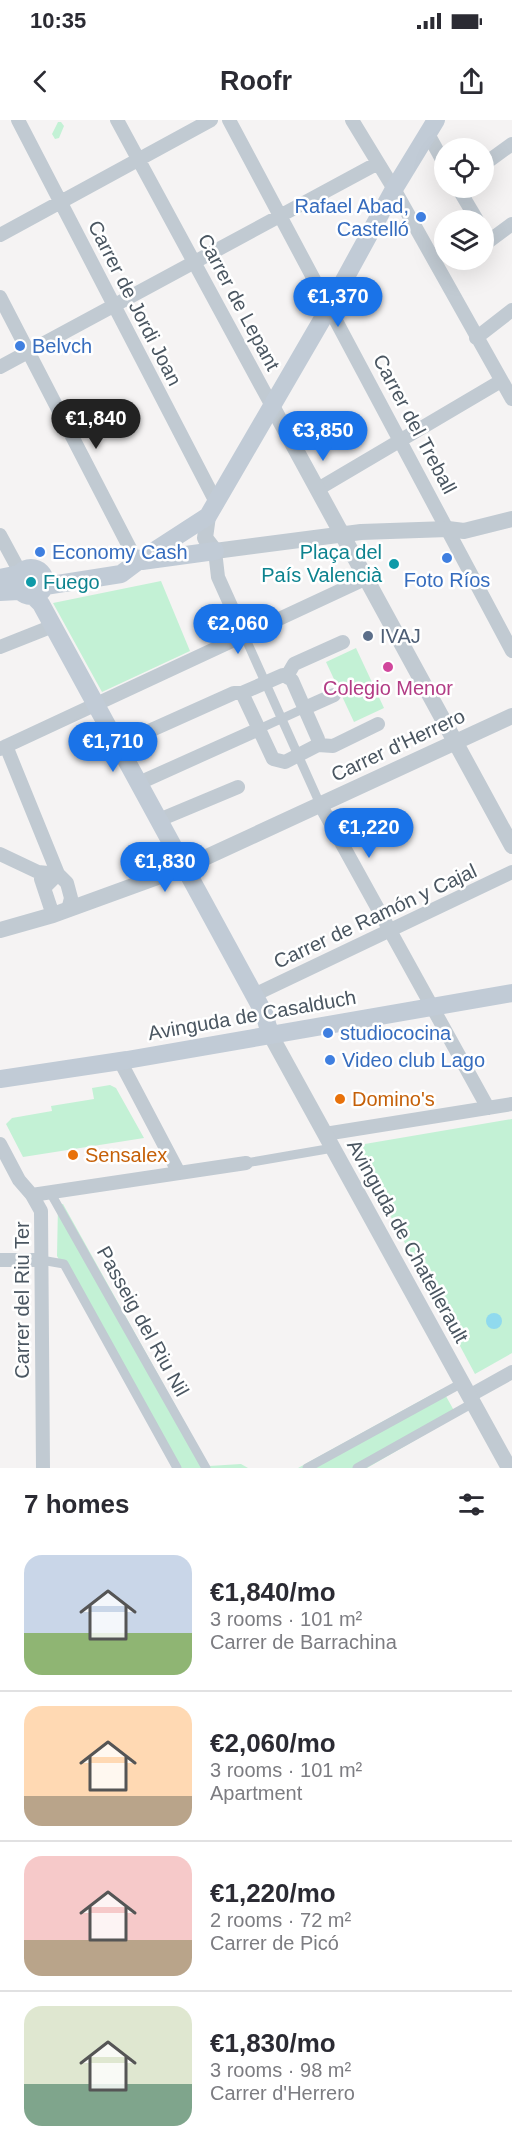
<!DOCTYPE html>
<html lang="en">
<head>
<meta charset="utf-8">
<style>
	body { margin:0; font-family:Helvetica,sans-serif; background:#f2f2f3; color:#2b2b33; height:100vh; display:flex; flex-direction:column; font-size:22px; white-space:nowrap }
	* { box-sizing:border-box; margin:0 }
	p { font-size:20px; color:#7c7c81 }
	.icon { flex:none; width:33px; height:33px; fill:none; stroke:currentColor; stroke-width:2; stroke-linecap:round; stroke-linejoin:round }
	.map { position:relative; height:1348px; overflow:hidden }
	.sheet { display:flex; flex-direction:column; background:#fff; flex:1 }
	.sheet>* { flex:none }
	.buttons { position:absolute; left:434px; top:18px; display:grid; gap:12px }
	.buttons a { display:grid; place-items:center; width:60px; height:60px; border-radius:50%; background:#fff; box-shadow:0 6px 24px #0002; font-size:30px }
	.price { position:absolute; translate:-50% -51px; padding:0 14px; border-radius:21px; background:#1a73e8; color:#fff; font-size:20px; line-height:39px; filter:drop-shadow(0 2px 3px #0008) }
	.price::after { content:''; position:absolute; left:50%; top:36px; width:18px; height:14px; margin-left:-9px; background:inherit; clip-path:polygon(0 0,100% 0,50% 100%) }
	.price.selected { background:#222; color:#fff }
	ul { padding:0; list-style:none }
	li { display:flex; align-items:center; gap:18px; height:150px; padding:0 24px }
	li+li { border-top:2px solid #e1e1e2 }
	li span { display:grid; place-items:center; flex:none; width:168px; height:120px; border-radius:18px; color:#555 }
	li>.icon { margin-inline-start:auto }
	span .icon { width:72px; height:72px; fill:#fffc; stroke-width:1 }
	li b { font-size:26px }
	h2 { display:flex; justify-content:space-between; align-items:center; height:72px; padding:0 24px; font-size:26px }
	.status { display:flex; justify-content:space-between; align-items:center; height:42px; padding:0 30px; background:#fff; direction:ltr }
	.status svg { height:16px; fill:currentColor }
	header { display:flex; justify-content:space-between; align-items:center; height:78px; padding:0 24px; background:#fff; font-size:27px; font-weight:700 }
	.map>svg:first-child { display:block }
	.green { fill:#c3f1d5 }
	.water { fill:#90daee }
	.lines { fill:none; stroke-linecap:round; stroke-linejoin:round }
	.pedestrian { stroke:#c1cad2; stroke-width:9 }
	.minor { stroke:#c1cad2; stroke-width:14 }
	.tertiary { stroke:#c1cad2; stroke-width:16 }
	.secondary { stroke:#c1cbd6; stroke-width:18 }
	.shop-dot { fill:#3f7fe0; stroke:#fff; stroke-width:2 }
	.culture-dot { fill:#0f9aa8; stroke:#fff; stroke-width:2 }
	.service-dot { fill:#5c6f8a; stroke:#fff; stroke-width:2 }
	.hotel-dot { fill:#d1479c; stroke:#fff; stroke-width:2 }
	.food-dot { fill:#e8710a; stroke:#fff; stroke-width:2 }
	.labels { text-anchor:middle; stroke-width:5; stroke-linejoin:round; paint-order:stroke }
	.shop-label { font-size:20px; fill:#366cbe; stroke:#fff; text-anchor:start }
	.street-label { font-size:20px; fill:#4a5661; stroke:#fff }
	.culture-label { font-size:20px; fill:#0d838f; stroke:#fff; text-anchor:end }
	.service-label { font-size:20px; fill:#4e5e75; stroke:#fff; text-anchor:start }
	.hotel-label { font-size:20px; fill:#b23c85; stroke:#fff }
	.food-label { font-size:20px; fill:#c56008; stroke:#fff; text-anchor:start }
</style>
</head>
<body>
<div class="status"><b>10:35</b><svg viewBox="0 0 49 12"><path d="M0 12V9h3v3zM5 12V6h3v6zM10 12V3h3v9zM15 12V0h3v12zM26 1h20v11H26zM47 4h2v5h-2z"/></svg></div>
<header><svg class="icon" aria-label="back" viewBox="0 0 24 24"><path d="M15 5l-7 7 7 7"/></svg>Roofr<svg class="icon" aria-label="share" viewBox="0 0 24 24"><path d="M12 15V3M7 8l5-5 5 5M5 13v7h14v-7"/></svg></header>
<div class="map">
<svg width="512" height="1348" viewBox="0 0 512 1348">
	<rect width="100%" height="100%" fill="#f5f3f3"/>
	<!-- green -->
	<path class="green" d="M58,2H61L64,6L59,18L55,19L52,14Z
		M161,461L190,531L102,572L53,483Z
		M356,528L384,588L354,602L326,542Z
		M110,965L116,968L144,1018L23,1037L6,1004L12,998L52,991L51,986L94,979L92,968Z
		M512,999V1233L475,1254L353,1026Z
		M63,1084L209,1346L241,1344L248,1348H173L57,1136L58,1085Z
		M442,1269L457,1296L367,1348H298Z"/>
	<!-- water -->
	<path class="water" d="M486 1201a8 8 0 1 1 16 0a8 8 0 1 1-16 0Z"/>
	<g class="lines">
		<!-- pedestrian -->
		<path class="pedestrian" d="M244,515L320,684
			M259,609L305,588
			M246,1043L333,1028
			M50,1072L206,1348
			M41,1140L64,1144L177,1348
			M307,1348L462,1263
			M357,1348L473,1283"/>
		<!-- minor -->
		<path class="minor" d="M18,0L217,384
			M117,0L272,286
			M229,0L512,531
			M352,0L394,69L512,279
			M428,14L444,43
			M483,45L512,24
			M458,68L477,100
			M483,111L489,121L512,104
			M0,115L211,0
			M0,177L137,442
			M476,218L512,190
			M0,247L378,43
			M318,369L501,261
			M0,415L20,452
			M215,431L218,457L244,515
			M0,527L53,506
			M287,556L294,544L343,522
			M305,588L334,575
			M118,625L234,573H242
			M318,625V619L292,560L283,555L242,573L273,639L285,642L318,625L333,626L378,604
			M6,626L58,754L44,768
			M0,629L367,458
			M139,663L259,609
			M320,684L488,988
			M159,700L238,667
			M0,734L38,752L58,754L67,763L71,778L68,790
			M41,759L53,795
			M254,875L512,752
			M120,941L179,1053
			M325,1014L512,984
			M0,1024L19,1060L32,1075L41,1091L43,1348
			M32,1075L246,1043
			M0,1140H41
			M469,1276L512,1252"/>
		<!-- tertiary -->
		<path class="tertiary" d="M272,286L512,726
			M208,396L205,418L215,431L361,412L448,409L464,411L512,399
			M0,810L53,795L185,747L512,596
			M270,914L509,1348"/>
		<!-- secondary -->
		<path class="secondary" d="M142,441L215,431
			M17 462a14 14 0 1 1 28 0a14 14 0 1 1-28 0Z
			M0,458L19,454
			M45,466L121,454L137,442L208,396L330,186L394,69L436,0
			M0,472L19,471
			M33,476L41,484L264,893L270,914
			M0,959L127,940L512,873"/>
	</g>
	<!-- markers -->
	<g class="shop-dot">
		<circle cx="421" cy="97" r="6"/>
		<circle cx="20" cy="226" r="6"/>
		<circle cx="40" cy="432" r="6"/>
		<circle cx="447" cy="438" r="6"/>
		<circle cx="328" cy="913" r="6"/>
		<circle cx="330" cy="940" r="6"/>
	</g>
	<g class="culture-dot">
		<circle cx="394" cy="444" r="6"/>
		<circle cx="31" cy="462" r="6"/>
	</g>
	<circle class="service-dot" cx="368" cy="516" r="6"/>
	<circle class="hotel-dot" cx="388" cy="547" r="6"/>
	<g class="food-dot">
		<circle cx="340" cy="979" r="6"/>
		<circle cx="73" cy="1035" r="6"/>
	</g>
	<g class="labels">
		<!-- shop labels -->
		<g class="shop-label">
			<text x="409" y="93" text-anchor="end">Rafael Abad,<tspan x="409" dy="23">Castelló</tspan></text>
			<text x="32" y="233">Belvch</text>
			<text x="52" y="439">Economy Cash</text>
			<text x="447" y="467" text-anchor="middle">Foto Ríos</text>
			<text x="340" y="920">studiococina</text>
			<text x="342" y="947">Video club Lago</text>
		</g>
		<!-- street labels -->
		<g class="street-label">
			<text transform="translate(239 182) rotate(62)" y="7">Carrer de Lepant</text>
			<text transform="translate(135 183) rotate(63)" y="7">Carrer de Jordi Joan</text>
			<text transform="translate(415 304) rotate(62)" y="7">Carrer del Treball</text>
			<text transform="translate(398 625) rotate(-25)" y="7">Carrer d'Herrero</text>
			<text transform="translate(375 796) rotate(-25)" y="7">Carrer de Ramón y Cajal</text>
			<text transform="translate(252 895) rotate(-10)" y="7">Avinguda de Casalduch</text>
			<text transform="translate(408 1121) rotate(61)" y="7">Avinguda de Chatellerault</text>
			<text transform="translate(22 1180) rotate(-90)" y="7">Carrer del Riu Ter</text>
			<text transform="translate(143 1201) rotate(61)" y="7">Passeig del Riu Nil</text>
		</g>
		<!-- culture labels -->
		<g class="culture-label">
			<text x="382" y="439">Plaça del<tspan x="382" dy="23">País Valencià</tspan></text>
			<text x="43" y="469" text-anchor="start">Fuego</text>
		</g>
		<!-- service labels -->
		<g class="service-label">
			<text x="380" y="523">IVAJ</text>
		</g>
		<!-- hotel labels -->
		<g class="hotel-label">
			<text x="388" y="575">Colegio Menor</text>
		</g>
		<!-- food labels -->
		<g class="food-label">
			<text x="352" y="986">Domino's</text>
			<text x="85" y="1042">Sensalex</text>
		</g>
	</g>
</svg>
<div class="buttons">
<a><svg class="icon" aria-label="locate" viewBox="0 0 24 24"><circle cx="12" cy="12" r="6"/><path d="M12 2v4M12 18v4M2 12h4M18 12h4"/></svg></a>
<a><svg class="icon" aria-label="layers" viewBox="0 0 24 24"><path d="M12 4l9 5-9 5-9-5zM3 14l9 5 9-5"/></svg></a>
</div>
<b class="price" style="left:338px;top:208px">€1,370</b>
<b class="price selected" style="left:96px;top:330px">€1,840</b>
<b class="price" style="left:323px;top:342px">€3,850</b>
<b class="price" style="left:238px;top:535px">€2,060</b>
<b class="price" style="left:113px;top:653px">€1,710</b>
<b class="price" style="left:369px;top:739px">€1,220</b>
<b class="price" style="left:165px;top:773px">€1,830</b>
</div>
<section class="sheet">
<h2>7 homes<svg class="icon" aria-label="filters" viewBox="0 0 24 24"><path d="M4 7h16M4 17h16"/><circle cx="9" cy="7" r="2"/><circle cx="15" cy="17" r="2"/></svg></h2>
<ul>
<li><span style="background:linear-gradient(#c9d6e8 65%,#8fb573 0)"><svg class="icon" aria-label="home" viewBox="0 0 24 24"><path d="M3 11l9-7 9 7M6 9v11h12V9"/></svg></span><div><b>€1,840/mo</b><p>3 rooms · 101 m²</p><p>Carrer de Barrachina</p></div></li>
<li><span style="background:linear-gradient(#ffd9b3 75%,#b9a48a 0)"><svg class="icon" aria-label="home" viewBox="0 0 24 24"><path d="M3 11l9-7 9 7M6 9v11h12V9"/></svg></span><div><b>€2,060/mo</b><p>3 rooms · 101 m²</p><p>Apartment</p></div></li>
<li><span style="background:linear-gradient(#f6c9c9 70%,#b9a48a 0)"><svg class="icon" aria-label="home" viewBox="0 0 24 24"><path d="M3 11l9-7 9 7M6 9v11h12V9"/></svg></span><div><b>€1,220/mo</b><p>2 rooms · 72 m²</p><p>Carrer de Picó</p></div></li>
<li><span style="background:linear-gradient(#dfe7d0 65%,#7fa58c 0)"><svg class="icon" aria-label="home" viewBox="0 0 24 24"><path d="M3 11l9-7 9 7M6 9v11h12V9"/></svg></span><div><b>€1,830/mo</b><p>3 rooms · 98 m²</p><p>Carrer d'Herrero</p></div></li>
</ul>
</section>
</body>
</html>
